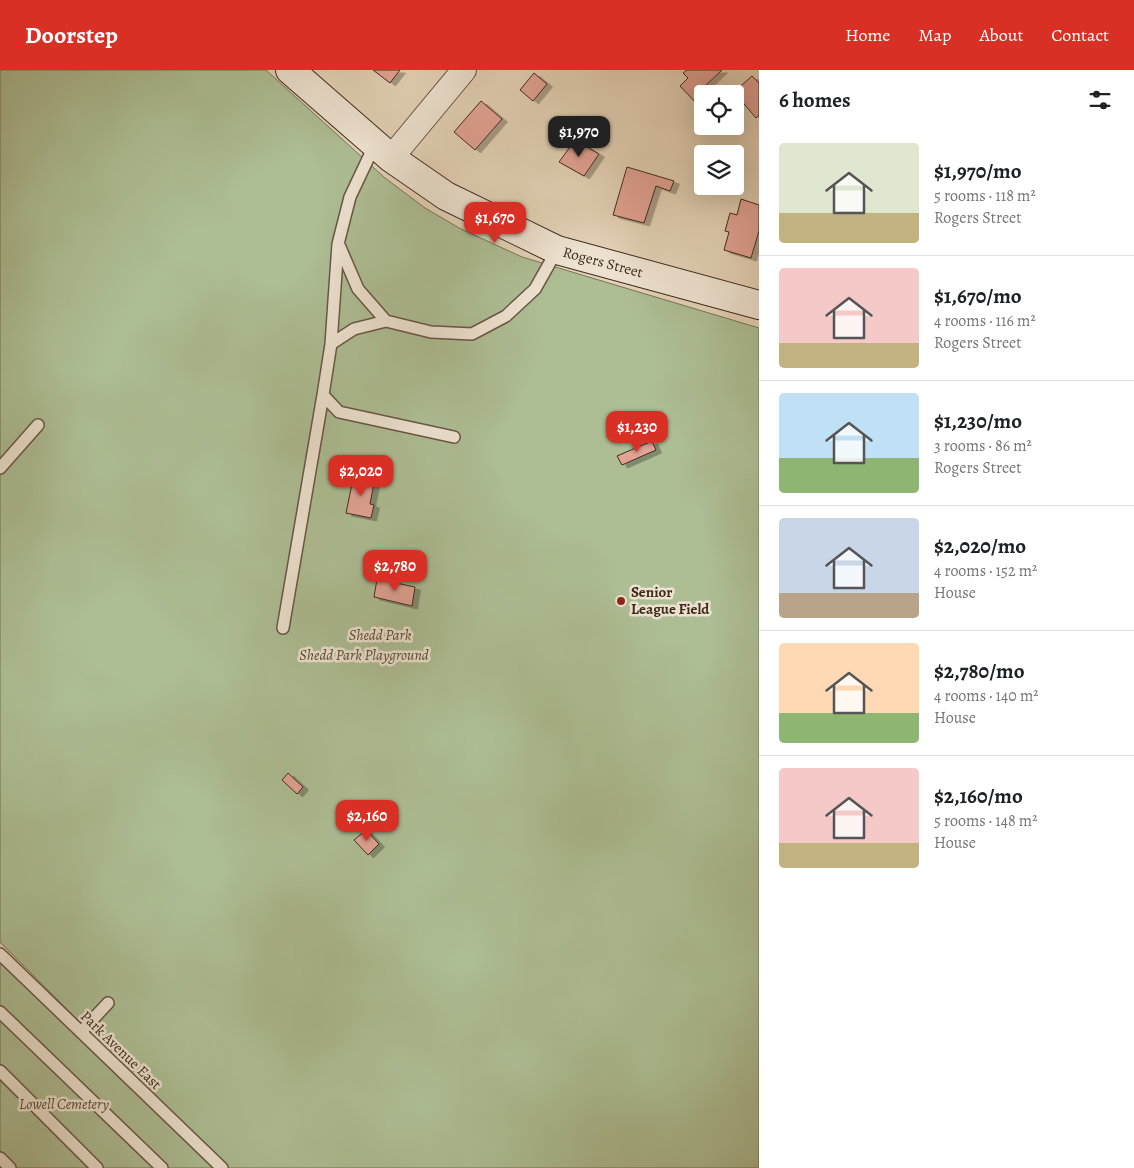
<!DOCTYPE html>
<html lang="en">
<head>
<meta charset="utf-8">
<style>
	body { margin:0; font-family:Alegreya,serif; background:#f2f2f2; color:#202124; height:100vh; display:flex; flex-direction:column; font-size:19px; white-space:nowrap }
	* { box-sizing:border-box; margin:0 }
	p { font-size:16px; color:#757577 }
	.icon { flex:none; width:28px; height:28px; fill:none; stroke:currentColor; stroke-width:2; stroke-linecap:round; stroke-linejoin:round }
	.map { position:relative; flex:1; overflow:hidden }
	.drawer { display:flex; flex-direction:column; background:#fff; width:375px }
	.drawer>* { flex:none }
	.tools { position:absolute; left:694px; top:15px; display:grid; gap:10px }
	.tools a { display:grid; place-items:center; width:50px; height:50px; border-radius:5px; background:#fff; box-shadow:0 5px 20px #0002; font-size:25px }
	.price { position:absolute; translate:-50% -42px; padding:0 11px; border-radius:10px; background:#d93025; color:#fff; font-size:16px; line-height:32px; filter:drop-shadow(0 1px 2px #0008) }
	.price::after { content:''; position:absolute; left:50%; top:30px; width:15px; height:11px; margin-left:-8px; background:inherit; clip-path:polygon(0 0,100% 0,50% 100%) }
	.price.selected { background:#222; color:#fff }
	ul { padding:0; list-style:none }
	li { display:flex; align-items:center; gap:15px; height:125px; padding:0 20px }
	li+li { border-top:1px solid #e0e0e0 }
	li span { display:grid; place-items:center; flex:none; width:140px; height:100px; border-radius:5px; color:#555 }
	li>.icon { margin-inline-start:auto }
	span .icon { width:60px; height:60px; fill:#fffc; stroke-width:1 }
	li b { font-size:21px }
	h2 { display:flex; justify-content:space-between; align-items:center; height:60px; padding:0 20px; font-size:21px }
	header { display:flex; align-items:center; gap:30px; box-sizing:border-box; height:70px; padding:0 25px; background:#d93025; color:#fff }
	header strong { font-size:24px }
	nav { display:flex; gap:28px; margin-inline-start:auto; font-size:18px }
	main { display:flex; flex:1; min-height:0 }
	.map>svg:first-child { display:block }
	.green { fill:#adbd94; stroke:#76745a }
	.building { fill:#e2a395; stroke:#402c1f; filter:url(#shadow) }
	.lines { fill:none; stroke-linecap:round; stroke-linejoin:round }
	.lane-casing { stroke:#695645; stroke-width:14 }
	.street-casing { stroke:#695645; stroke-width:26 }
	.secondary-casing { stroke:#402c1f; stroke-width:30 }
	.lane { stroke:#ede2d0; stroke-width:11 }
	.street { stroke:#ede2d0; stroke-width:24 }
	.secondary { stroke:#ede2d0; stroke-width:28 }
	.poi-dot { fill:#8f2418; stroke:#ede2d0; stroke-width:2 }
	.labels { text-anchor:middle; stroke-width:5; stroke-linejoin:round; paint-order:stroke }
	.street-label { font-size:15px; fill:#402c1f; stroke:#ede2d0 }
	.poi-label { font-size:15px; font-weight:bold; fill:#402c1f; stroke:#ede2d0; text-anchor:start }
	.park-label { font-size:15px; font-style:italic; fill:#564936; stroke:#ede2d0 }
</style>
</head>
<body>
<header>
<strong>Doorstep</strong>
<nav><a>Home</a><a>Map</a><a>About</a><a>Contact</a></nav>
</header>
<main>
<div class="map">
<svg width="759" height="1098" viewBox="0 0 759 1098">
	<defs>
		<filter id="shadow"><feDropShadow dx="5.5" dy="3" stdDeviation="0" flood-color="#0004"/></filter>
	</defs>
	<rect width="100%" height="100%" fill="#e4d2b7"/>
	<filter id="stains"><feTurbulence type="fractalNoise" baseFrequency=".004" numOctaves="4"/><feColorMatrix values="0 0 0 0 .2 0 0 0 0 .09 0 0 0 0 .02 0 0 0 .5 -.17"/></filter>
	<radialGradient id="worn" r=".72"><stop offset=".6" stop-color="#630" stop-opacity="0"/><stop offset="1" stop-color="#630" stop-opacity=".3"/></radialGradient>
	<!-- green -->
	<path class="green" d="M0,0H266L385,108L425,138L461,159L522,187L759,258V1098H225L0,872Z
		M0,884L221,1098H0Z"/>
	<!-- building -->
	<path class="building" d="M373,0H400L390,13Z
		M687,0H722L703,18L709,24H702V30L698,35L680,16L688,8L683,3Z
		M534,3L547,14L533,31L520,20Z
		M752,6L759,13V45L756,48L734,22Z
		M481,31L502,49L475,80L454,62Z
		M575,70L599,84L584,106L559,92Z
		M627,97L674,111L670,121L656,116L644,153L613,145Z
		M741,129L759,135V161L751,188L724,180L729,162L725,161L730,143L737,145Z
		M652,371L656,380L622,395L617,386Z
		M354,404L375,408L370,434L374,435L371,448L346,443Z
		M377,509L415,517L412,536L374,527Z
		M288,703L303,717L297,724L282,710Z
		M366,760L379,774L368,785L354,770Z"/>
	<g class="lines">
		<defs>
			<path id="lane" d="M375,74L350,127L338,174L331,274L323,325L339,342L454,367
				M339,175L358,219L386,251
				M331,274L354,259L386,251L431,262L472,264L506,246L535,219L557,180
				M0,398L38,355
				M283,558L323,325
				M0,884L222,1098
				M0,942L162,1098
				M81,962L108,933
				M0,1001L97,1098
				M0,1088L10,1098"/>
			<path id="street" d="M391,88L464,0"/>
			<path id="secondary" d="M290,0L391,88L446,126L557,180L759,235"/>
		</defs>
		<!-- lane casing -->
		<use href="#lane" class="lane-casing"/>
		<!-- street casing -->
		<use href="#street" class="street-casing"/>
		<!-- secondary casing -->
		<use href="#secondary" class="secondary-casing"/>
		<!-- lane -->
		<use href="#lane" class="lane"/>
		<!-- street -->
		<use href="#street" class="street"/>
		<!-- secondary -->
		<use href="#secondary" class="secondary"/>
	</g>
	<!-- markers -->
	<circle class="poi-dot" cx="621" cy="531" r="5"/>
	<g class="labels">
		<!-- street labels -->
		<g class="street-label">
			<text transform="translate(603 192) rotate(15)" y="5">Rogers Street</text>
			<text transform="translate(121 980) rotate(44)" y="5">Park Avenue East</text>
		</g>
		<!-- poi labels -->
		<g class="poi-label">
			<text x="631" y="527">Senior<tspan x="631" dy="17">League Field</tspan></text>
		</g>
		<!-- park labels -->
		<g class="park-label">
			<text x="380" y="570">Shedd Park</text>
			<text x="364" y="590">Shedd Park Playground</text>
			<text x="64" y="1039">Lowell Cemetery</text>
		</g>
	</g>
	<rect width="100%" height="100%" filter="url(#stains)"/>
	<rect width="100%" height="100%" fill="url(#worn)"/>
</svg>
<div class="tools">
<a><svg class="icon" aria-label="locate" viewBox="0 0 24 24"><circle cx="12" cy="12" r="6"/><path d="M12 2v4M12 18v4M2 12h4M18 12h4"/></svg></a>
<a><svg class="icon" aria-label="layers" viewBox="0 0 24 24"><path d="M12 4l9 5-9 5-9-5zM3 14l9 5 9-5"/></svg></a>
</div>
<b class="price selected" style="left:579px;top:88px">$1,970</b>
<b class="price" style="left:495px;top:174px">$1,670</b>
<b class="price" style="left:637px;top:383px">$1,230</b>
<b class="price" style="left:361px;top:427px">$2,020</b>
<b class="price" style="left:395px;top:522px">$2,780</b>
<b class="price" style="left:367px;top:772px">$2,160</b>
</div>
<section class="drawer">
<h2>6 homes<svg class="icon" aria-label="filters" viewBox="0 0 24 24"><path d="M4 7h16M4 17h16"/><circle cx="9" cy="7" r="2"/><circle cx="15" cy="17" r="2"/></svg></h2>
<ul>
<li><span style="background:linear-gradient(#dfe7d0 70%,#c2b280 0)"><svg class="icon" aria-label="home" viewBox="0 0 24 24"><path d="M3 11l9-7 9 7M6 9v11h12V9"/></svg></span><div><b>$1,970/mo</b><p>5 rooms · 118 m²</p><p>Rogers Street</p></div></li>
<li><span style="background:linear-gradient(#f6c9c9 75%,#c2b280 0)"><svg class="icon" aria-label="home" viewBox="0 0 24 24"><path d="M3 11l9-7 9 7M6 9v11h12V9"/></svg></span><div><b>$1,670/mo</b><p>4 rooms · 116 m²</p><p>Rogers Street</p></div></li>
<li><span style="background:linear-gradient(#bfe0f5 65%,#8fb573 0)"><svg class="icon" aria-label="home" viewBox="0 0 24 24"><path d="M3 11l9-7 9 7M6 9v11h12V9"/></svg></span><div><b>$1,230/mo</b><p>3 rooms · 86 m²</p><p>Rogers Street</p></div></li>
<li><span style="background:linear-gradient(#c9d6e8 75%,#b9a48a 0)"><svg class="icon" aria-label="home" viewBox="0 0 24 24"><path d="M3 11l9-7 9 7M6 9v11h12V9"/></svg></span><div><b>$2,020/mo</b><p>4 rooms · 152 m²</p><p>House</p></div></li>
<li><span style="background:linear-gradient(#ffd9b3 70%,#8fb573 0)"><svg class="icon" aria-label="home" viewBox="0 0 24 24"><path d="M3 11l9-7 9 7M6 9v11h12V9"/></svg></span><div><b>$2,780/mo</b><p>4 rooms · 140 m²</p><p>House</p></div></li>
<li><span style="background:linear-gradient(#f6c9c9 75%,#c2b280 0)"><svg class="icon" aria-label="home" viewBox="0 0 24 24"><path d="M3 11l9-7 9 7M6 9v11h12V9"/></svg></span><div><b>$2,160/mo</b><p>5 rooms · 148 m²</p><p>House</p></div></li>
</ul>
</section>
</main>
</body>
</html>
